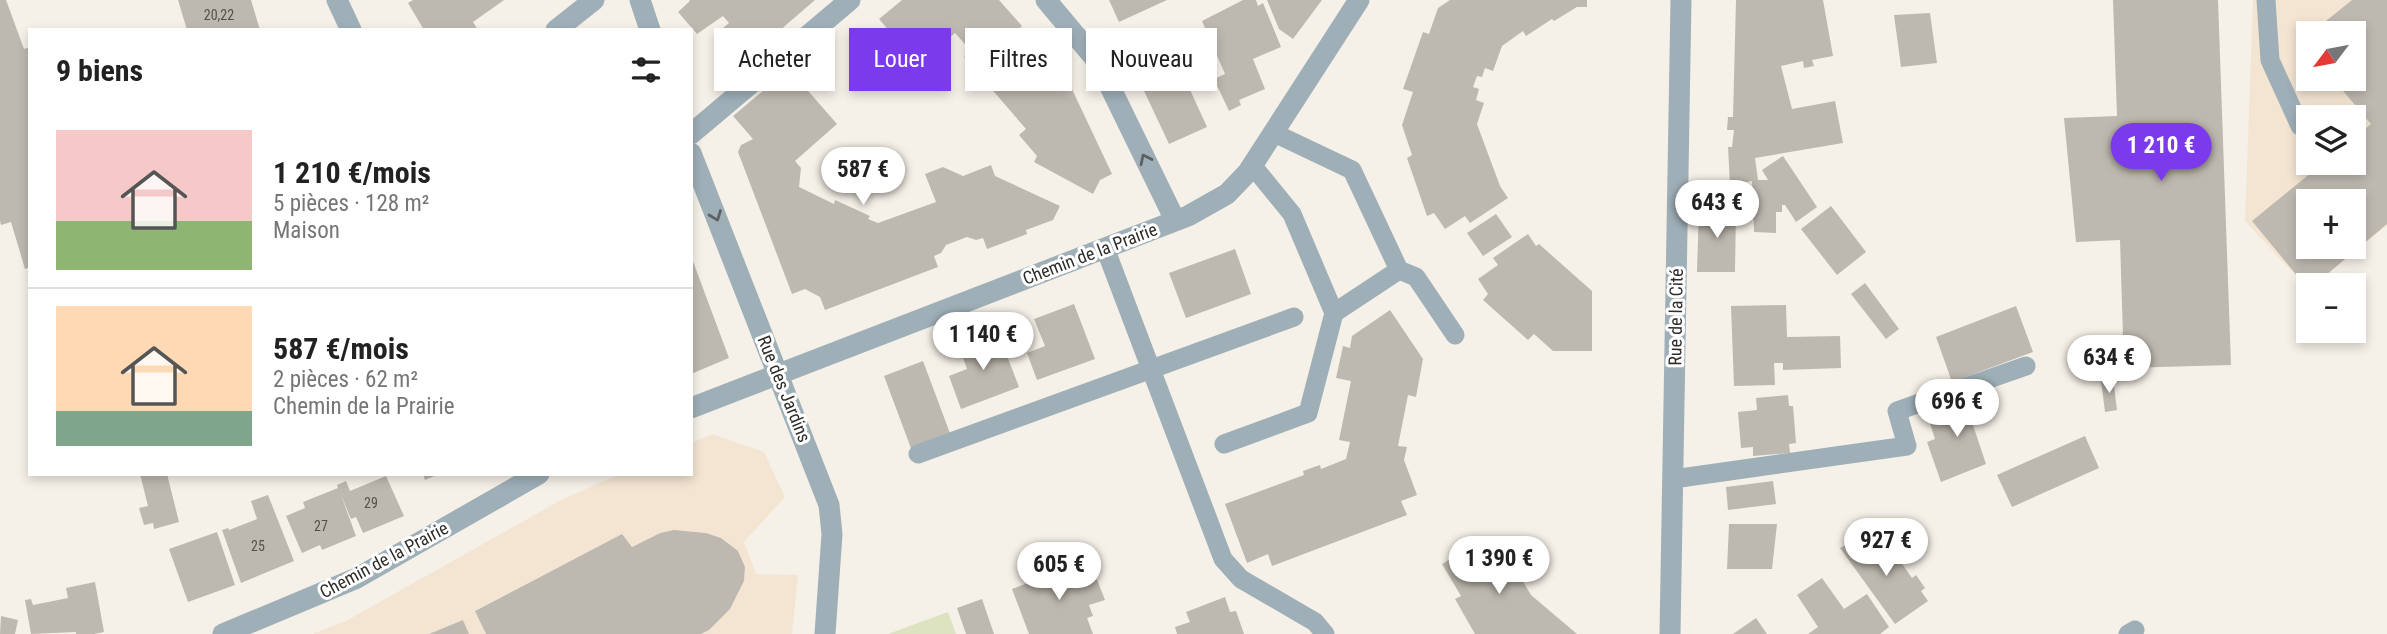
<!DOCTYPE html>
<html lang="fr">
<head>
<meta charset="utf-8">
<style>
	body { margin:0; font-family:"Roboto Condensed",sans-serif; background:#f6f6f6; color:#222; height:100vh; display:flex; flex-direction:column; font-size:26px; white-space:nowrap }
	* { box-sizing:border-box; margin:0 }
	p { font-size:23px; color:#767676 }
	.icon { flex:none; width:38px; height:38px; fill:none; stroke:currentColor; stroke-width:2; stroke-linecap:round; stroke-linejoin:round }
	.map { position:relative; flex:1; overflow:hidden }
	.sheet { position:absolute; left:28px; top:28px; width:665px; height:448px; display:flex; flex-direction:column; background:#fff; border-radius:0px; box-shadow:0 4px 10px #0003 }
	.sheet>* { flex:none }
	.top-card { position:absolute; left:714px; top:28px; width:665px; height:63px; display:flex; gap:14px }
	.needle { width:46px; rotate:238deg }
	.buttons { position:absolute; left:2296px; top:21px; display:grid; gap:14px }
	.buttons a { display:grid; place-items:center; width:70px; height:70px; border-radius:0px; background:#fff; box-shadow:0 4px 10px #0003; font-size:35px }
	.price { position:absolute; translate:-50% -60px; padding:0 16px; border-radius:24px; background:#fff; color:#222; font-size:23px; line-height:46px; filter:drop-shadow(0 2px 4px #0008) }
	.price::after { content:''; position:absolute; left:50%; top:42px; width:21px; height:16px; margin-left:-10px; background:inherit; clip-path:polygon(0 0,100% 0,50% 100%) }
	.price.active { background:#7c3aed; color:#fff }
	ul { padding:0; list-style:none }
	li { display:flex; align-items:center; gap:21px; height:175px; padding:0 28px }
	li+li { border-top:2px solid #e0e0e0 }
	li span { display:grid; place-items:center; flex:none; width:196px; height:140px; border-radius:0px; color:#555 }
	li>.icon { margin-inline-start:auto }
	span .icon { width:84px; height:84px; fill:#fffc; stroke-width:1 }
	li b { font-size:30px }
	h2 { display:flex; justify-content:space-between; align-items:center; height:84px; padding:0 28px; font-size:30px }
	.chip { padding:0 24px; border-radius:0px; background:#fff; box-shadow:0 4px 10px #0003; font-size:24px; line-height:63px }
	.chip.active { background:#7c3aed; color:#fff }
	.map>svg:first-child { display:block }
	.education { fill:#f4e5d2; fill-rule:evenodd }
	.green { fill:#dde2c0 }
	.building { fill:#beb9b0; fill-rule:evenodd }
	.lines { fill:none; stroke-linecap:round; stroke-linejoin:round }
	.service { stroke:#9fafb8; stroke-width:19 }
	.pedestrian { stroke:#9fafb8; stroke-width:21 }
	.minor { stroke:#9fafb8; stroke-width:21 }
	.oneway { stroke:#5c6163 }
	.labels { text-anchor:middle; stroke-width:6; stroke-linejoin:round; paint-order:stroke }
	.number-label { font-size:14px; fill:#53504c }
	.street-label { font-size:18px; fill:#2f2d2a; stroke:#fff }
</style>
</head>
<body>
<div class="map">
<svg width="2387" height="634" viewBox="0 0 2387 634">
	<rect width="100%" height="100%" fill="#f6f1e8"/>
	<!-- education -->
	<path class="education" d="M2253,0H2387V225L2314,285H2308V289L2245,221ZM2308,33H2354V79H2308ZM2308,117H2354V163H2308ZM2308,201H2354V247H2308Z
		M712,434L764,452L785,497L744,542L756,574L798,575L792,634H701L709,629L730,609L744,581L745,567L738,551L721,538L706,533L674,530L659,533L632,547L622,534L476,610L486,634H469L463,620L429,634H312L346,621L563,499L620,474H691V443Z"/>
	<!-- green -->
	<path class="green" d="M948,612L956,634H888Z"/>
	<!-- building -->
	<path class="building" d="M0,0H6L24,49L30,47V267L25,269L11,222L1,225L0,221Z
		M178,0H251L260,30H187Z
		M413,0H504L473,22L478,30H424L408,3Z
		M689,0H815L743,62L717,33L729,23L723,16L697,34L678,12L690,1Z
		M902,0H999L1022,26L1016,32L1029,46L1028,52L1045,72L1053,65L1071,87L1112,174L1100,180L1093,194L1034,162L1037,156L1019,135L1026,129L964,57L971,51L955,33L918,65L879,19Z
		M1109,0H1167L1119,22Z
		M1243,0H1256L1258,6L1263,3L1281,47L1253,59L1265,89L1239,100L1241,105L1229,111L1214,79L1225,74L1202,21Z
		M1267,0H1322L1293,39L1279,29Z
		M1450,0H1587V7H1577L1554,21L1552,19L1526,36L1523,31L1502,46L1493,71L1485,68L1482,77L1477,76L1473,87L1479,89L1476,100L1484,103L1477,124L1500,186L1508,198L1470,223L1465,216L1445,229L1434,213L1427,216L1407,158L1412,155L1402,125L1413,92L1403,89L1423,32L1429,34L1438,8Z
		M1736,0H1823L1833,56L1812,60L1814,66L1804,68L1803,61L1781,66L1792,109L1835,101L1843,143L1755,158L1758,180H1768L1762,170L1783,156L1817,207L1796,222L1785,205H1782V212H1776V233L1754,232L1752,181L1730,185L1728,147H1732L1734,130H1727L1728,117H1733Z
		M2113,0H2218L2231,365L2124,368L2120,240L2076,242L2064,118L2117,116Z
		M2352,0H2387V224L2314,285H2308V289L2252,221L2323,163H2354V138L2371,124L2333,79H2354V33H2311ZM2308,201H2354V247H2308Z
		M1930,13L1937,63L1901,67L1894,15Z
		M1176,59L1207,127L1169,144L1137,76Z
		M789,69L837,124L795,161L801,168L799,187L834,204L835,200L870,216L868,219L878,223L936,202L925,174L943,167L963,176L991,165L995,176L1060,206L1053,220L1026,230L1027,234L987,249L983,238L976,240L967,237L946,245L941,253L934,256L938,267L825,310L820,297L805,289L792,294L738,152L741,145L753,139L733,116Z
		M1831,206L1866,252L1837,275L1801,229Z
		M1699,208H1736L1735,272H1697Z
		M1496,214L1512,237L1483,256L1467,233Z
		M1528,234L1536,246L1539,244L1592,291V351H1553L1534,334L1528,340L1483,300L1488,294L1478,279L1498,265L1493,258Z
		M1235,249L1251,294L1186,318L1169,273Z
		M691,256L729,358L691,374Z
		M1865,283L1899,329L1886,339L1851,294Z
		M1074,304L1095,359L1037,380L1027,353L1045,346L1034,319Z
		M1786,305L1787,337L1840,336L1841,368L1783,370V363H1774L1775,385L1734,386L1731,306Z
		M2016,306L2033,352L1952,382L1936,337Z
		M1390,310L1423,359L1416,397L1408,395L1398,446L1407,447L1404,460L1417,495L1401,501L1407,515L1272,566L1268,554L1247,563L1225,504L1304,475L1303,471L1311,468L1320,465L1321,469L1346,459L1350,442L1339,440L1351,381L1336,378L1343,346L1350,348L1352,336Z
		M998,332L1019,387L961,409L949,376L967,369L959,347Z
		M923,361L951,436L912,451L884,376Z
		M2113,378L2117,410L2105,412L2101,380Z
		M1788,395L1789,406H1793L1796,443L1789,444L1790,453L1753,456V447L1741,448L1738,412L1757,410L1756,398Z
		M1981,396L1989,420L1973,425L1986,464L1941,482L1927,442L1935,439L1928,417Z
		M2085,436L2099,468L2012,507L1997,475Z
		M140,474H167L179,522L154,529L153,523L144,525L139,508L148,506Z
		M423,474H439L425,480Z
		M386,476L404,516L363,533L356,517L351,519L341,495L356,536L322,550L320,545L302,553L286,516L305,508L303,502L338,488L337,485L346,481L350,491Z
		M1773,481L1776,504L1728,510L1726,487Z
		M268,495L294,561L241,583L222,530L228,528L229,530L257,519L251,501Z
		M1729,524H1777L1772,569H1727Z
		M674,530L706,533L721,538L738,551L745,567L744,581L730,609L709,630L701,634H486L475,611L622,534L632,547L660,533Z
		M217,532L235,585L188,602L169,549Z
		M1869,533L1890,564L1898,558L1912,578L1916,575L1925,588L1921,591L1928,601L1895,624L1840,548Z
		M1499,541L1531,595L1577,634H1475L1455,599L1461,596L1442,564L1467,549L1471,557Z
		M1070,567L1072,574L1092,567L1105,600L1089,605L1093,616L1087,618L1093,634H1029L1012,589Z
		M1822,578L1844,609L1867,594L1889,627L1880,634H1808L1818,627L1797,595Z
		M95,582L104,632L94,634H76V632L31,634L25,600L31,599L33,605L68,598L66,588Z
		M1225,597L1230,612L1236,611L1244,634H1177L1175,627L1190,622L1186,612Z
		M982,599L994,634H966L957,608Z
		M1,616L18,620L15,634H0Z
		M1756,618L1767,634H1733Z
		M463,620L469,634H429Z"/>
	<g class="lines">
		<!-- service -->
		<path class="service" d="M2266,0L2270,60L2300,126
			M1274,133L1352,170L1399,270L1334,313
			M1105,248L1223,559L1241,579L1315,622L1325,634
			M1399,270L1416,277L1455,335
			M1224,444L1308,413L1334,313L1292,214L1252,165
			M918,454L1294,317
			M1673,479L1907,446L1897,411L2026,366
			M2128,634L2135,630"/>
		<!-- pedestrian -->
		<path class="pedestrian" d="M691,134L850,0"/>
		<!-- minor -->
		<path class="minor" d="M337,0L351,30
			M640,0L650,30
			M1046,0L1098,62L1175,220
			M556,30L594,0
			M691,153L829,505L832,534L825,634
			M691,408L1188,216L1227,194L1248,172L1359,0
			M223,634L357,578L539,474
			M1670,634L1681,0"/>
	</g>
	<!-- one-way arrows -->
	<defs><path id="oneway-chevron" d="M-2-3.5L2.5 0L-2 3.5" fill="none" stroke-width="1.6" stroke-linecap="round" stroke-linejoin="round" transform="scale(1.75)"/></defs>
	<g class="oneway">
		<use href="#oneway-chevron" transform="translate(1145 159) rotate(-116)"/>
		<use href="#oneway-chevron" transform="translate(716 216) rotate(69)"/>
	</g>
	<g class="labels">
		<!-- number labels -->
		<g class="number-label">
			<text x="219" y="20">20,22</text>
			<text x="371" y="508">29</text>
			<text x="321" y="531">27</text>
			<text x="258" y="551">25</text>
		</g>
		<!-- street labels -->
		<g class="street-label">
			<text transform="translate(1090 254) rotate(-21)" y="6">Chemin de la Prairie</text>
			<text transform="translate(1676 317) rotate(-89)" y="6">Rue de la Cité</text>
			<text transform="translate(784 389) rotate(68)" y="6">Rue des Jardins</text>
			<text transform="translate(384 560) rotate(-28)" y="6">Chemin de la Prairie</text>
		</g>
	</g>
</svg>
<div class="buttons">
<a><svg class="needle" viewBox="-14 -14 28 28"><path d="M0-13l5 13h-10z" fill="#e53935"/><path d="M0 13l5-13h-10z" fill="#767676"/></svg></a>
<a><svg class="icon" aria-label="layers" viewBox="0 0 24 24"><path d="M12 4l9 5-9 5-9-5zM3 14l9 5 9-5"/></svg></a>
<a>+</a>
<a>−</a>
</div>
<b class="price active" style="left:2161px;top:183px">1 210 €</b>
<b class="price" style="left:863px;top:207px">587 €</b>
<b class="price" style="left:1717px;top:240px">643 €</b>
<b class="price" style="left:983px;top:372px">1 140 €</b>
<b class="price" style="left:2109px;top:395px">634 €</b>
<b class="price" style="left:1957px;top:439px">696 €</b>
<b class="price" style="left:1886px;top:578px">927 €</b>
<b class="price" style="left:1499px;top:596px">1 390 €</b>
<b class="price" style="left:1059px;top:602px">605 €</b>
<div class="top-card">
<a class="chip">Acheter</a>
<a class="chip active">Louer</a>
<a class="chip">Filtres</a>
<a class="chip">Nouveau</a>
</div>
<section class="sheet">
<h2>9 biens<svg class="icon" aria-label="filters" viewBox="0 0 24 24"><path d="M4 7h16M4 17h16"/><circle cx="9" cy="7" r="2"/><circle cx="15" cy="17" r="2"/></svg></h2>
<ul>
<li><span style="background:linear-gradient(#f6c9c9 65%,#8fb573 0)"><svg class="icon" aria-label="home" viewBox="0 0 24 24"><path d="M3 11l9-7 9 7M6 9v11h12V9"/></svg></span><div><b>1 210 €/mois</b><p>5 pièces · 128 m²</p><p>Maison</p></div></li>
<li><span style="background:linear-gradient(#ffd9b3 75%,#7fa58c 0)"><svg class="icon" aria-label="home" viewBox="0 0 24 24"><path d="M3 11l9-7 9 7M6 9v11h12V9"/></svg></span><div><b>587 €/mois</b><p>2 pièces · 62 m²</p><p>Chemin de la Prairie</p></div></li>
</ul>
</section>
</div>
</body>
</html>
